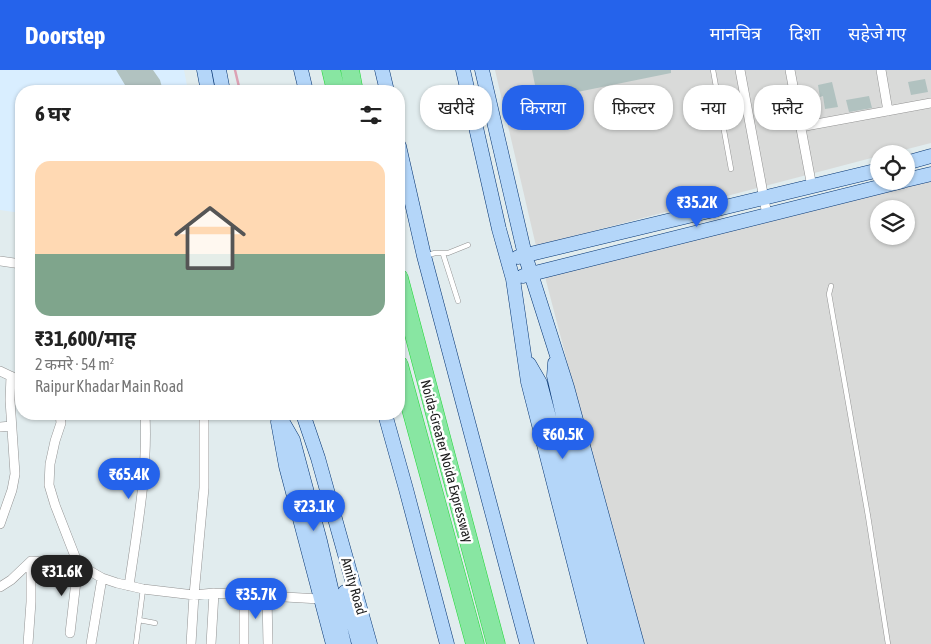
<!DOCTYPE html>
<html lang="hi">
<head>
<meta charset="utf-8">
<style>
	body { margin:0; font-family:"Asap Condensed","Noto Sans Devanagari",sans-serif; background:#f2f2f2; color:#222; height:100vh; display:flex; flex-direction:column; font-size:19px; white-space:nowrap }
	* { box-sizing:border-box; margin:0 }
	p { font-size:16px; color:#767676 }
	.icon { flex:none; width:28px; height:28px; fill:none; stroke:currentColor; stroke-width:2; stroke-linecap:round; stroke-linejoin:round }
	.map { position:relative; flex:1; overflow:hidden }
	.sheet { position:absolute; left:15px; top:15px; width:390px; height:335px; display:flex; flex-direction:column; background:#fff; border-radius:20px; box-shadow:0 1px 4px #0004 }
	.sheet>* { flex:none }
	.hud { position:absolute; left:420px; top:15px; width:435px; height:45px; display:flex; gap:10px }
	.buttons { position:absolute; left:870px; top:75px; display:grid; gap:10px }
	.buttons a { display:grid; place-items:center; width:45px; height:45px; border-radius:50%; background:#fff; box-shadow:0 1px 4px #0004; font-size:25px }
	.price { position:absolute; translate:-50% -42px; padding:0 11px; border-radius:18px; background:#2563eb; color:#fff; font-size:16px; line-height:32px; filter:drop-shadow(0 1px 2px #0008) }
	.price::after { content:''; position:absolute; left:50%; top:30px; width:15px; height:11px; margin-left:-8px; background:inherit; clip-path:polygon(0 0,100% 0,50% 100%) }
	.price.active { background:#222; color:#fff }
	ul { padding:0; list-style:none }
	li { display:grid; align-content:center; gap:10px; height:265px; padding:0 20px }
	li span { display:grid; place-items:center; height:155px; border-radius:15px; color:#555 }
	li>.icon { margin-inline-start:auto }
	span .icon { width:90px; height:90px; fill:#fffc; stroke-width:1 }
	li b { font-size:21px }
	h2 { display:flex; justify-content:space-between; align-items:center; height:60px; padding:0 20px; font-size:21px }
	.tag { padding:0 18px; border-radius:20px; background:#fff; box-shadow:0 1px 4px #0004; font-size:18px; line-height:45px }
	.tag.active { background:#2563eb; color:#fff }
	header { display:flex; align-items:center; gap:30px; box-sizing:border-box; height:70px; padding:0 25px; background:#2563eb; color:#fff }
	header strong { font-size:24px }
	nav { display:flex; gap:28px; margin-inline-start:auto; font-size:18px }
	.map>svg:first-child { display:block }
	.residential { fill:#d9dad9; fill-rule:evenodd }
	.education { fill:#d9eeff }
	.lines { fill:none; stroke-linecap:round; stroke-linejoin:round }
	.stream { stroke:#dca1b4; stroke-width:2.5 }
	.building { fill:#b1c2c0 }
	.lane-casing { stroke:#939393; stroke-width:5.5 }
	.street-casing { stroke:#939393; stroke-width:10 }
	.secondary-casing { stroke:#053472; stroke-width:15 }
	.highway-casing { stroke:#23d738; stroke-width:19 }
	.lane { stroke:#fff; stroke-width:4.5 }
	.street { stroke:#fff; stroke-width:9 }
	.secondary { stroke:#b4d6f9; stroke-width:14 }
	.highway { stroke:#88e6a2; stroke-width:18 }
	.labels { text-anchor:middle; stroke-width:5; stroke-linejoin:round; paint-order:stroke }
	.street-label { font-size:14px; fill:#1c1c1c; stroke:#fff }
</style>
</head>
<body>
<header>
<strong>Doorstep</strong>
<nav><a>मानचित्र</a><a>दिशा</a><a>सहेजे गए</a></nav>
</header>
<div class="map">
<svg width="931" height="574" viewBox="0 0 931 574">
	<rect width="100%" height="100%" fill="#e1ecee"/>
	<!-- residential -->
	<path class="residential" d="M495,0H931V73L888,84H879V86L536,176Z
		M931,109V574H641L544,203ZM879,139H906V166H879Z"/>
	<!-- education -->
	<path class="education" d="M0,0H184L188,21H21V143L0,140Z"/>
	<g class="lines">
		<!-- stream -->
		<path class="stream" d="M235,0L240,21"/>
	</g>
	<!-- building -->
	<path class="building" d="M116,0H153L160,10L163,21H144L141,16L128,20Z
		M532,0H671V3L538,30Z
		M925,9L928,22L911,25L908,12Z
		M832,12L838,37L825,39L823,26L820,27L818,15Z
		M869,26L872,38L849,42L846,30Z"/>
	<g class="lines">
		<defs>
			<path id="lane" d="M713,0L731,99
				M443,184L458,231
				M425,186L435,183H448L468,175
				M831,216L829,224L868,446L888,574
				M139,550L155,553
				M136,574L143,519"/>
			<path id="street" d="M740,0L767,145
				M790,0L812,117
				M881,0L888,41
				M800,57L931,33
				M0,191L21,194
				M0,301L21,311
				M60,344L61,353L55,371L50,394L49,415L55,435L78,494L102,508L117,513L143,519L194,525L214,523L320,529
				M0,357L11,356
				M0,454L12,420L15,404L10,330L11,306
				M129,516C137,459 148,402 145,344
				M0,517L11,510L31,491L78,494
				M267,527L268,574
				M70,563L78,494
				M28,574L31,532V491
				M91,574L102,508
				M191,574L194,525L204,418V344
				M211,574L214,523
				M244,574V526"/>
			<path id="secondary" d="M204,0L208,21
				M219,0L223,21
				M301,0L306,21
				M382,0L387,21
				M463,0L499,159L513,209L528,312L595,574
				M482,0L525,185L567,317L637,574
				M399,76L424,186L527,574
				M906,93L931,86
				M906,110L931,104
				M518,187L879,100
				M523,206L903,111
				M555,293L554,306L570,376L623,574
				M529,294L540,313L609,574
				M278,344L293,370L320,471L344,574
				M303,344L318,388L370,574
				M385,344L406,419L447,574
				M278,352L286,396L333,574
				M345,522L359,574"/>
			<path id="highway" d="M331,0L336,21
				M350,0L354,21
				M399,208L496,574
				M399,295L475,574"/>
		</defs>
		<!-- lane casing -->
		<use href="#lane" class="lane-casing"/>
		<!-- street casing -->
		<use href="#street" class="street-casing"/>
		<!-- secondary casing -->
		<use href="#secondary" class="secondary-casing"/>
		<!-- highway casing -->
		<use href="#highway" class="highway-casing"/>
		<!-- lane -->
		<use href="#lane" class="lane"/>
		<!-- street -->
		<use href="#street" class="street"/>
		<!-- secondary -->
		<use href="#secondary" class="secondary"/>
		<!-- highway -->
		<use href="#highway" class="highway"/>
	</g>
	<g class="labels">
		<!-- street labels -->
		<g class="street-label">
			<text transform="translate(447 391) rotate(75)" y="5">Noida-Greater Noida Expressway</text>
			<text transform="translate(354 516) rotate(74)" y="5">Amity Road</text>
		</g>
	</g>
</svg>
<div class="buttons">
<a><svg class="icon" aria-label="locate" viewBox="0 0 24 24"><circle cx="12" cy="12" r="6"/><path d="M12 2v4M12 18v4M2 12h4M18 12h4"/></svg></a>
<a><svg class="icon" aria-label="layers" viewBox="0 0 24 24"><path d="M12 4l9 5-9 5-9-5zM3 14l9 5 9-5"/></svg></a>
</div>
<b class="price" style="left:697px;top:158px">₹35.2K</b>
<b class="price" style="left:563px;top:390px">₹60.5K</b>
<b class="price" style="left:129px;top:430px">₹65.4K</b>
<b class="price" style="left:314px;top:462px">₹23.1K</b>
<b class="price active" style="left:62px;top:527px">₹31.6K</b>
<b class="price" style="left:256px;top:550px">₹35.7K</b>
<div class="hud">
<a class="tag">खरीदें</a>
<a class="tag active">किराया</a>
<a class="tag">फ़िल्टर</a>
<a class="tag">नया</a>
<a class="tag">फ़्लैट</a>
</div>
<section class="sheet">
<h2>6 घर<svg class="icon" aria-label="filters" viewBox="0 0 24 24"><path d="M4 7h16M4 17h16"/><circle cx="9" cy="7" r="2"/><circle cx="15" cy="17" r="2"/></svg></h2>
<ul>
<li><span style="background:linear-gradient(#ffd9b3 60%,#7fa58c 0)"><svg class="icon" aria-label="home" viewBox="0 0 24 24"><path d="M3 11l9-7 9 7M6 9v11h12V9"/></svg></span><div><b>₹31,600/माह</b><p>2 कमरे · 54 m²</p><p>Raipur Khadar Main Road</p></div></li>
</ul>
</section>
</div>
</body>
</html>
